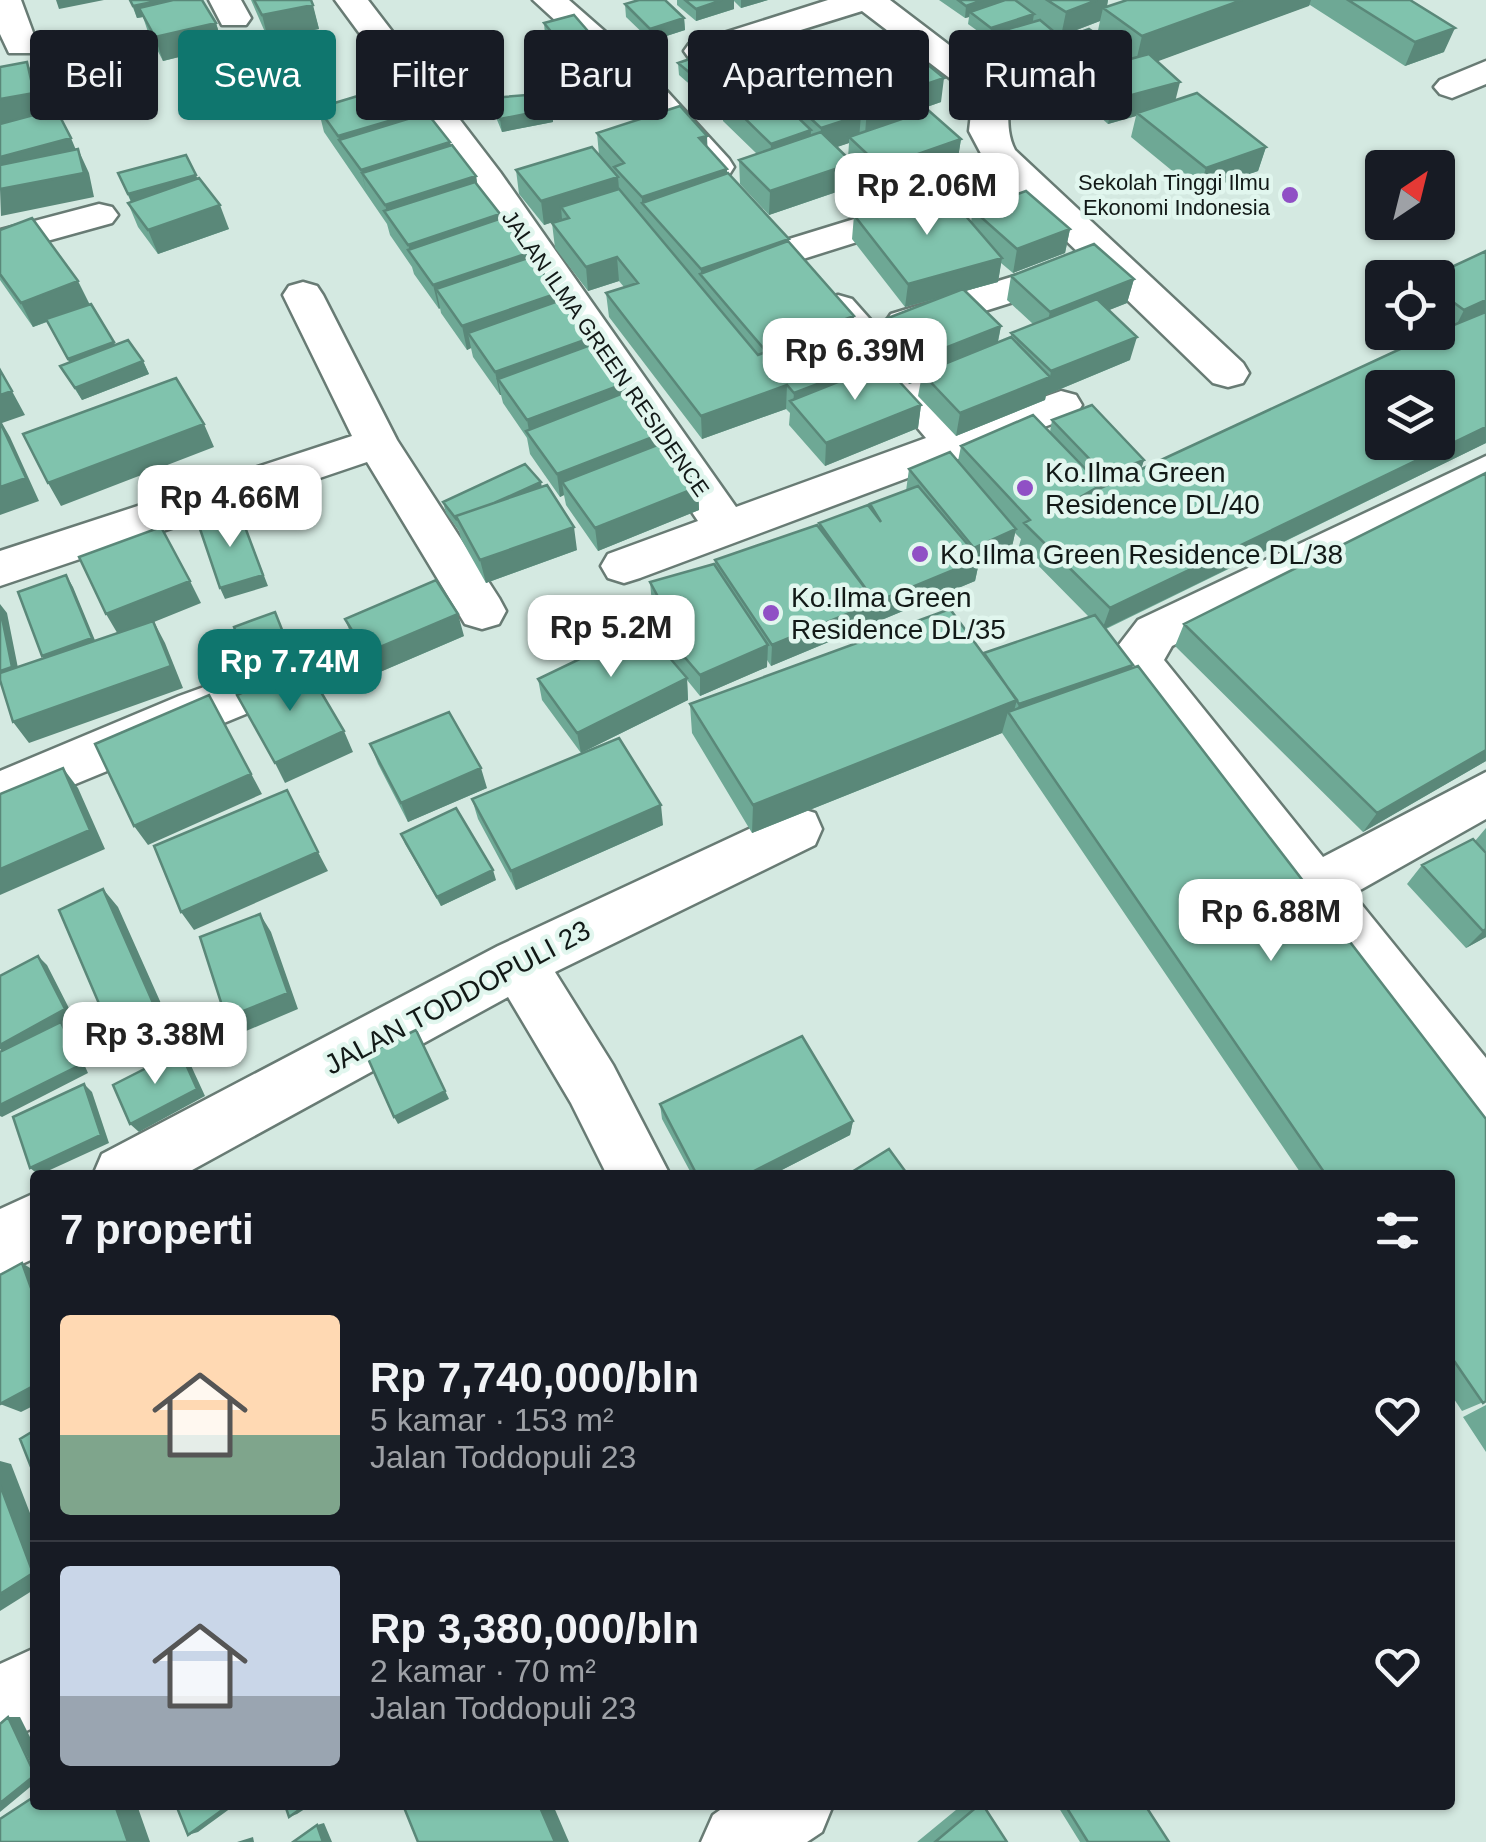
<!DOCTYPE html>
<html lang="id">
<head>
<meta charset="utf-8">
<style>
	body { margin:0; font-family:Arial,sans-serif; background:#20242c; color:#f1f3f6; height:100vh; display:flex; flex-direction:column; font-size:38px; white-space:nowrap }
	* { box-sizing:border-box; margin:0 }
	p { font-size:32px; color:#9ea1a6 }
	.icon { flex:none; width:55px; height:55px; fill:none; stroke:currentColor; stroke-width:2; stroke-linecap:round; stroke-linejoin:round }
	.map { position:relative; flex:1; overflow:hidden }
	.details { position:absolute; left:30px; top:1170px; width:1425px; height:640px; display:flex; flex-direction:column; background:#171b24; border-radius:10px; box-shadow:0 2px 8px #0004 }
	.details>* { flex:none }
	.top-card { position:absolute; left:30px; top:30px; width:1428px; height:90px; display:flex; gap:20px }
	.needle { width:65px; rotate:35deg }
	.controls { position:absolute; left:1365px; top:150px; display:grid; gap:20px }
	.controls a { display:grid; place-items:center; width:90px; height:90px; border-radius:10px; background:#171b24; box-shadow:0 2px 8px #0004; font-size:50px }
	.price { position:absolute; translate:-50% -85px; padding:0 22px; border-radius:20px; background:#fff; color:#222; font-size:32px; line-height:65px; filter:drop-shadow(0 2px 5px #0008) }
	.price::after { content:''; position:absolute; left:50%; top:60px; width:30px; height:22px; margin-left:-15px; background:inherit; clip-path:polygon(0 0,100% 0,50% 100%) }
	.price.current { background:#0f766e; color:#fff }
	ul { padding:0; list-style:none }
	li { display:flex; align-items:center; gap:30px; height:250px; padding:0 30px }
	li+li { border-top:2px solid #363941 }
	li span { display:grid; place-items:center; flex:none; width:280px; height:200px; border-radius:10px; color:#555 }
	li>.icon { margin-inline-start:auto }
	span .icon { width:120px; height:120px; fill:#fffc; stroke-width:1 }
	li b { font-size:42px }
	h2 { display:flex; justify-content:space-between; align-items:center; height:120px; padding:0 30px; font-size:42px }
	.pill { padding:0 35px; border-radius:10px; background:#171b24; box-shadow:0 2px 8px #0004; font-size:35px; line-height:90px }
	.pill.current { background:#0f766e; color:#fff }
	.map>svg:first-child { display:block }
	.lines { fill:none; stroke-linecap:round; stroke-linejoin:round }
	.street-casing { stroke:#687b74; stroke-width:5 }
	.street { fill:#fff; fill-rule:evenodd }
	.wall { fill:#6ea895; fill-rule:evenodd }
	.shaded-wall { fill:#5a8879 }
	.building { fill:#80c3ad; stroke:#5a8879; stroke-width:2.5; fill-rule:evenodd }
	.poi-dot { fill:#9050c5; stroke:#e1f6ee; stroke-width:4 }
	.labels { text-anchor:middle; stroke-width:9; stroke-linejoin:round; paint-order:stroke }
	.far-poi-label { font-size:22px; fill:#121917; stroke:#e1f6ee; text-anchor:end }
	.far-street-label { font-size:22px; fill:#121917; stroke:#e1f6ee }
	.poi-label { font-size:28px; fill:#121917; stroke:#e1f6ee; text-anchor:start }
	.street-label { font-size:28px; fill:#121917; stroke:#e1f6ee }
</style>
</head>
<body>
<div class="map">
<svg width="1486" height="1842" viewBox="0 0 1486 1842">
	<rect width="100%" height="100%" fill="#d4e9e1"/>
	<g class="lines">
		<defs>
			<path id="street" d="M0,0H21L38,46L33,53H9L0,34Z
				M209,0H241L251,18L246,25H222Z
				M335,0H368L500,172L736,507L926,438L824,317L818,308L824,299L838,295L852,299L964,425L1061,391L1076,395L1082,405L1076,415L640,578L624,583L608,578L601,566L608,554L698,521L472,186Z
				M533,0H569L642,64L729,159L734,167L729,175H703L618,78Z
				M828,0H890L1003,86C1014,101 1002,125 1015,150L1243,363L1249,373L1243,383L1228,387L1213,383L986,163L969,131L973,96L862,11L701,61L689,58L684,51L689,44Z
				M1486,61V84L1452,98L1440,94L1434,87L1440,80Z
				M981,180L994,183L1000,191L994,199L787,264L773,260L768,252L773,244Z
				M99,204L112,207L118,215L112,223L0,254V230Z
				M1057,263L1071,266L1077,275L1071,284L905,336L891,332L885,323L891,314Z
				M303,282L317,286L323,295L397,440L499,598L506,611L499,624L482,629L465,624L367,462L0,586V551L352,436L283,295L289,286Z
				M1486,456V490L1172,646L1164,660L1323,857L1486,772V819L1353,894L1486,1058V1132L1465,1124L1115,664L1118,646L1138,620Z
				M309,649L326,655L333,668L326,681L0,815V771L179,696Z
				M796,807L815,813L822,829L815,845L555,972L613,1065L670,1175H607L571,1103L508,997L183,1175H93L102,1154L498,946Z
				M35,1193V1258L0,1274V1209Z
				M35,1648V1727L0,1743V1664Z
				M727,1805H833L822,1832L807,1842H701L713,1815Z"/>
		</defs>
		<!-- street casing -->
		<use href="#street" class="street-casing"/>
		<!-- street -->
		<use href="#street" class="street"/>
	</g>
	<!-- wall -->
	<path class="wall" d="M130,0L216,23L223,46L163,61L148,32L143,17L137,18Z
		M251,0H311L319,29L268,39Z
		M677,0H768L741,8L734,1V9L696,21L677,5Z
		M939,0H1108L1107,7L1127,0H1410L1444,52L1405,66L1310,5L1157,61L1175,100L1266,147L1258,171L1198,192L1131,137L1136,116L1108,124L1077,96L1080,83L1043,58L1044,51L1007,62L989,47L990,40L968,24L969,17L965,18ZM1100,21L1097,35L1056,41L1051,29L1061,36Z
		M625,4L684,18L685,30L651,41L626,17Z
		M544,23L626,75L627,99L596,107L546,47Z
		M740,44L793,71L768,81L740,57Z
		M856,48L941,102L904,115L903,118L961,139L957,164L879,191L852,166L851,187L769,215L740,184L739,160L757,154L723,121V97L772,92V83L816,74L817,65L856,52ZM849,143L848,158L836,147Z
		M678,63L743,80L702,95L679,75Z
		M552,93L553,122L502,132L493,110L491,98Z
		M318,108L426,113L476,176L477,184L500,214V219L528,258L558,293L559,301L593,337L594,344L627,394L658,435V445L698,487L699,510L598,551L566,505L564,495L560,497L530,454L527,438L503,403L501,395H500L473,357L471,348L467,350L441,313L440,308L439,309L414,274L412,267L390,235L387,224L324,132Z
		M597,133L708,148L727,169V174L789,242L854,322L873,343L875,323L943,297L905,307L852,239L854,215L971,222L973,210L1070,229L1065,253L1013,273L1001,263L998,282L965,291L1001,326L998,342L1011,337V333L1033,324L1007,300L1011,276L1134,279L1127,303L1109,310L1130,360L1046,395L1045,400L956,436L918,396L921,380L909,384L886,361V367L921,405L918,428L825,466L789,425L790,413L786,409L702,439L609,317L606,293L624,287L619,281L588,291L555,248L552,223L562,219L544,225L519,194L516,170L599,155Z
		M118,173L198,179L229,229L158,254L138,227L128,203L131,202Z
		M0,230L89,305L115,345L143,361L149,374L82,400L60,366L69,362L47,322L33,327L0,280Z
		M1486,251V443L1106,629L1133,665L1131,668L1138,666L1486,1119V1401L1462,1411L1450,1393V1175H1302L1002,733L752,833L692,733L690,704L950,609L984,655V653L1089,617L1019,546L1021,539L1015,533L1011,551L978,567L975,581L771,666L767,660V667L700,696L687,680L688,700L581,753L542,700L538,679L644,628L658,644L656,624L661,621L652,604L650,582L714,564L715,567V560L817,525L819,527V523L868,505L869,507L870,504L906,491L909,469L950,452L958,461L961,446L1033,415L1050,432L1052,420L1092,405L1144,460L1141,469L1444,328L1438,324V278H1428ZM1382,388H1438V442H1382Z
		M1486,473V761L1363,832L1175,646L1184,624Z
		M443,502L577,550L486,583L461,539L459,531L446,513Z
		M345,619L464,636L373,675L353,640Z
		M370,744L487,788L408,822L378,764Z
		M472,799L663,825L516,890L478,819Z
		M1486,828V937L1466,948L1407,884L1422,865L1475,841Z
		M401,834L496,880L441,906L405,844Z
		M660,1104L853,1121L850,1135L772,1175H692L662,1119Z
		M1486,1405V1452L1463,1417Z
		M962,1805H983L1007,1842H917Z
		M1057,1805H1145L1169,1842H1080Z"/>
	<!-- shaded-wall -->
	<path class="shaded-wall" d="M56,0H104L59,9Z
		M162,0H188L139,8L143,17L137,18L133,6Z
		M722,0H734V9L696,21V9Z
		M741,0H768L741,8Z
		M983,0H1002V6L970,12L969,17L965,18L966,6Z
		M1097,0H1108L1106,10L1103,8L1100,21L1061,36L1066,12Z
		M1242,0H1311L1309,6L1134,70L1142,36Z
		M313,5L319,29L268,39L262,15Z
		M1034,14L1032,26L991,34L990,41L991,28Z
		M684,18L685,30L651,41L650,29Z
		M216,23L223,46L163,61L155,37Z
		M1455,28L1444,52L1405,66L1415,42Z
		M1058,35L1055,47L1045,45L1044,51L1007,62L1009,50Z
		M1127,55L1124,67L1083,73Z
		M794,59L793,71L768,81V68Z
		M27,62L38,86L45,117L0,126V99Z
		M743,68V80L702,95V83Z
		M626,75L627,99L596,107L593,83Z
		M944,78L941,102L904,115L906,91Z
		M1180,82L1174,106L1137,113L1136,116L1108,124L1113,100Z
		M552,93L553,122L502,132L500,119Z
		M905,96L903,120L865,134L867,109Z
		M426,110L431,135L339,140L338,136Z
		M861,115L859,139L849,137V143L820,153L821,128Z
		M811,130L810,154L770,168L771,144Z
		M707,136L708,160L699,138Z
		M71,138L81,162L0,184V157Z
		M961,139L957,164L879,191L881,167Z
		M450,142L454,166L362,173L367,194L361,170Z
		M1266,147L1258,171L1198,192L1206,168Z
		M78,149L89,173L94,197L1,216L0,189Z
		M853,163L851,187L769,215L770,191Z
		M727,169L728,193L642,203V197Z
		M196,175L201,188L133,206L128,194Z
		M476,176L480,200L388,216L385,205Z
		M618,177L620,201L561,207L562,219L544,225L541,201Z
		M220,205L229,229L158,254L148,230Z
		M500,214L503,238L410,251L408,245Z
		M1070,229L1065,253L1013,273L1017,249Z
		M789,239L788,263L701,275V269Z
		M528,253L531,277L436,289L440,308L439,309L433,285Z
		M617,257L619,281L588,291L586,267Z
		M1002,258L998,282L905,307L908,284Z
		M1134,279L1127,303L1044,336L1050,312Z
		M78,281L90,305L33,327L21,303Z
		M558,293L561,317L468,333L471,348L467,350L462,326Z
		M1486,300V318L1452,334L1464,310Z
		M854,316L852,339L763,373L764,349Z
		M1001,326L996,350L922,373L921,380L909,384L912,361Z
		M593,337L596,361L498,379L501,395H500L495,372Z
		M1137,337L1130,360L1046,395L1045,400L956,436L960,413L1050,377L1051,371Z
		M114,342L120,355L74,371L68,359Z
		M886,358L884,382L793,405L794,393Z
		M143,361L149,374L82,400L75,388Z
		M0,369L25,415L2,423L10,437L39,501L0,515Z
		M626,383L628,407L530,436L527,420Z
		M787,385L786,409L702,439L701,416Z
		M921,405L918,428L825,466L826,443Z
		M204,424L214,447L61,506L48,483Z
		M1486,427V443L1102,630L1110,608Z
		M658,435L659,458L562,482L564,495L560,497L557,474Z
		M1144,460L1140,472L1102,487L1105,475Z
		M541,482L543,494L458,519Z
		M698,487L699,510L598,551L595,528Z
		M239,511L268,586L225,599L220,588Z
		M574,527L577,550L486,583L480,560Z
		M1016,529L1011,551L978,567L975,581L771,666L772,645L971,562L974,548Z
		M66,575L73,587L99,650L50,668L42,656Z
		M190,581L201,603L154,622L165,643L183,688L29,743L13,722L119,636L106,614Z
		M0,604L7,613L20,678L0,684Z
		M275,612L297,666L255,681L250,670Z
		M458,614L464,636L373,675L366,653Z
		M768,645L767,667L700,696V675Z
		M1133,665L1125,686L1014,722L1019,704Z
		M687,678L688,700L581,753L577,733Z
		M209,695L262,794L148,845L134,826Z
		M1017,700L1012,718L1008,712L1002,733L752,833L753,805Z
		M344,731L353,752L285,783L275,763Z
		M1486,750V761L1363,832L1377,813Z
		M63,768L78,788L105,849L0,895V869Z
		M481,768L487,788L408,822L401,803Z
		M661,805L663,825L516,890L511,871Z
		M318,852L328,871L194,930L181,912Z
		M493,870L496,880L441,906L437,897Z
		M103,889L118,907L172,1028L127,1050L112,1034Z
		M260,914L271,932L298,1009L239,1034L226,1018Z
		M1486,929V937L1466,948L1483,931Z
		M38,956L47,965L74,1018L62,1024L69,1031L88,1073L2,1117L0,1116V1105L7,1055L0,1049V1045Z
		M416,1030L449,1099L398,1124L394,1117Z
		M180,1051L188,1059L205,1096L139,1132L130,1124Z
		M84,1084L92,1092L109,1143L39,1175L30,1168Z
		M853,1121L850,1135L772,1175H746Z
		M22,1263L35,1271V1299Z
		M35,1385V1405L21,1412L0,1404Z
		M0,1461L11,1464L35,1526V1589L0,1611Z
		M8,1717H20L35,1747V1772Z
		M35,1775V1783L0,1812V1803Z
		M115,1805H137L150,1842H128Z
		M229,1805H235L198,1832L188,1835Z
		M306,1805H311L297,1814L289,1817Z
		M539,1805H553L569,1842H555Z
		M324,1823L332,1842H323L317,1825Z
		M253,1837L254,1842H237Z"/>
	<!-- building -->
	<path class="building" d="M130,0H162L133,6Z
		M173,0H202L216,23L155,37L139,8Z
		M254,0H311L313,5L262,15Z
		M639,0H665L684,18L650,29L625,4Z
		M685,0H722L696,9Z
		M958,0H983L966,6Z
		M1005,0H1015L1034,14L991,28L970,12Z
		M1047,0H1097L1066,12Z
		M1127,0H1242L1142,36L1103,8Z
		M1348,0H1410L1455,28L1415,42Z
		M574,15L626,75L593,83L544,23Z
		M1040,20L1058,35L1009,50L991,34Z
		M1089,29L1127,55L1083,71L1045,45Z
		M766,36L794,59L768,68L740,44Z
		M893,36L944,78L906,91L856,48Z
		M719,49L743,68L702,83L678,63Z
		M856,52L905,96L867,109L817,65Z
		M1149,54L1180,82L1113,100L1082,72Z
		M27,62L34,93L0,99V67Z
		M812,70L861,115L821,128L772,83Z
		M404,82L426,110L338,136L318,108Z
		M763,84L811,130L771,144L723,97Z
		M552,93L551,109L500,119L491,98Z
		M1197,93L1266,147L1206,168L1137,113Z
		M680,106L707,136L699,138L727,169L642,197L614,167L624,163L597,133Z
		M56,109L71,138L0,157V124Z
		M928,110L961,139L881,167L849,137Z
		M427,113L450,142L361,170L339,140Z
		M821,132L853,163L770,191L739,160Z
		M452,145L476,176L385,205L362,173Z
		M592,147L618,177L541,201L516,170Z
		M78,149L84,173L0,189V165Z
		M186,155L196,175L128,194L118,173Z
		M728,173L789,239L701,269L642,203Z
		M199,178L220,205L148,230L128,203Z
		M475,182L500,214L408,245L384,211Z
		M619,189L758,355L851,319L886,358L794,393L787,385L701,416L606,293L638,283L617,257L586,267L552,223L569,218L561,207Z
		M1026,191L1070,229L1017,249L973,210Z
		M945,192L1002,258L908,284L854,215Z
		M32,218L78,281L21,303L0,274V230Z
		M502,218L528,253L433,285L408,250Z
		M788,241L854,316L764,349L700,274Z
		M1094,244L1134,279L1050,312L1011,276Z
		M1486,251V300L1464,310L1438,291V278H1428Z
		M531,257L558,293L462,326L436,289Z
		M963,289L1001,326L912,361L875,323Z
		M564,299L593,337L495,372L468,333Z
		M1097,299L1137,337L1051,371L1011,333Z
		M91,304L114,342L68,359L46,319Z
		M1486,312V427L1110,608L1024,523L1030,520L961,446L1033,415L1101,485L1077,499L1439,331ZM1382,388H1438V442H1382Z
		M1011,337L1050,377L960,413L922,373Z
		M128,340L143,361L75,388L60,366Z
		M596,343L626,383L527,420L498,379Z
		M883,364L921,405L826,443L790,401Z
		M0,370L12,391L0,395Z
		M176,378L204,424L48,483L23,434Z
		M626,392L658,435L557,474L526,431Z
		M1092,405L1144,460L1105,475L1052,420Z
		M0,422L26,478L0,487Z
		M665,442L698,487L595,528L562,482Z
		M950,452L1016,529L974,548L909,469Z
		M525,464L541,482L494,503L456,516L457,520L443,502Z
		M1486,473V750L1377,813L1184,624Z
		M547,485L574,527L480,560L456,516Z
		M918,486L980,559L772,645L715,560L817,525L871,596L819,523L868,505L881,522L870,504Z
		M239,511L263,575L220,588L198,523Z
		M161,527L190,581L106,614L79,557Z
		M714,564L768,645L700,675L656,624L669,617L650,582Z
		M66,575L92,638L42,656L18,592Z
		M436,580L458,614L366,653L345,619Z
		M0,608L12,667L0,671Z
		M950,609L1017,700L753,805L690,704Z
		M275,612L292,655L250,670L234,627Z
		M1095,615L1133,665L1019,704L984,653Z
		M153,621L171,666L13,722L0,680V673Z
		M644,628L687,678L577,733L538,679Z
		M305,665L344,731L275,763L237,695Z
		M1138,666L1486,1119V1401L1483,1403L1450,1355V1175H1326L1008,712Z
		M209,695L251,774L134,826L95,744Z
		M449,712L481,768L401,803L370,744Z
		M619,738L661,805L511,871L472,799Z
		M63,768L90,830L0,869V794Z
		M287,790L318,852L181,912L154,846Z
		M456,808L493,870L437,897L401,834Z
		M1473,839L1486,853V929L1483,931L1422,865Z
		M103,889L157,1012L112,1034L59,910Z
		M260,914L288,993L226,1018L200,937Z
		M38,956L65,1009L0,1045V976Z
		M61,1022L80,1065L0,1105V1052Z
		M416,1030L445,1091L394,1117L366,1054Z
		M802,1036L853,1121L746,1175H697L660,1104Z
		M180,1051L197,1089L130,1124L113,1085Z
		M84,1084L101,1135L30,1168L13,1117Z
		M889,1149L908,1175H847Z
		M22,1263L35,1299V1385L0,1404V1275Z
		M35,1430V1477L20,1439Z
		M0,1485L33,1573L0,1594Z
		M8,1717L35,1775L0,1803V1724Z
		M35,1796V1805H115L128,1842H0V1819Z
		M176,1805H229L188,1835Z
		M285,1805H306L289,1817Z
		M403,1805H539L555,1842H418Z
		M979,1805H983L1007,1842H935Z
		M1065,1805H1145L1169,1842H1088Z
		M317,1825L323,1842H293Z"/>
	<!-- markers -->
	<g class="poi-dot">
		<circle cx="1290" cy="195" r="10"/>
		<circle cx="1025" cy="488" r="10"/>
		<circle cx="920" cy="554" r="10"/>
		<circle cx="771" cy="613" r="10"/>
	</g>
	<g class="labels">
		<!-- far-poi labels -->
		<g class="far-poi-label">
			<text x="1270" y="190">Sekolah Tinggi Ilmu<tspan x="1270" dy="25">Ekonomi Indonesia</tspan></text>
		</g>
		<!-- far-street labels -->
		<g class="far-street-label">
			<text transform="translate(606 353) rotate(55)" y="8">JALAN ILMA GREEN RESIDENCE</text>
		</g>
		<!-- poi labels -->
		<g class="poi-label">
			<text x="1045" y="482">Ko.Ilma Green<tspan x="1045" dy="32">Residence DL/40</tspan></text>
			<text x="940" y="564">Ko.Ilma Green Residence DL/38</text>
			<text x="791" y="607">Ko.Ilma Green<tspan x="791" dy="32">Residence DL/35</tspan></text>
		</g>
		<!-- street labels -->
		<g class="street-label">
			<text transform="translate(457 997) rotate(-28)" y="10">JALAN TODDOPULI 23</text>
		</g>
	</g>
</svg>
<div class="controls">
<a><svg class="needle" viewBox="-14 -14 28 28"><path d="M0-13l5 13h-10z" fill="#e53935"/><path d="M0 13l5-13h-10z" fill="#9ea1a6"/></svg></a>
<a><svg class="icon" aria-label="locate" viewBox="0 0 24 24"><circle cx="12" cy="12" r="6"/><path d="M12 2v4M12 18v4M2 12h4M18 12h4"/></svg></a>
<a><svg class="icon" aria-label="layers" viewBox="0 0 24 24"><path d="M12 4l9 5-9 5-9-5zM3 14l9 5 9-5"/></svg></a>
</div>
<b class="price" style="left:927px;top:238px">Rp 2.06M</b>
<b class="price" style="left:855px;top:403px">Rp 6.39M</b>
<b class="price" style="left:230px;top:550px">Rp 4.66M</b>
<b class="price" style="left:611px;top:680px">Rp 5.2M</b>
<b class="price current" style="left:290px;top:714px">Rp 7.74M</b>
<b class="price" style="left:1271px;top:964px">Rp 6.88M</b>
<b class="price" style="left:155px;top:1087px">Rp 3.38M</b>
<div class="top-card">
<a class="pill">Beli</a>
<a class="pill current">Sewa</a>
<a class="pill">Filter</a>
<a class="pill">Baru</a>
<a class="pill">Apartemen</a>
<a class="pill">Rumah</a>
</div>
<section class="details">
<h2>7 properti<svg class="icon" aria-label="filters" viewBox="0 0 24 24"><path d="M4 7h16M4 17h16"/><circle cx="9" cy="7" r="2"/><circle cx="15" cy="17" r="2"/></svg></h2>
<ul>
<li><span style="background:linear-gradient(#ffd9b3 60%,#7fa58c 0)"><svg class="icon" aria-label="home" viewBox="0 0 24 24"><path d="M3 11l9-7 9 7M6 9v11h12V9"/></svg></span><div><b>Rp 7,740,000/bln</b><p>5 kamar · 153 m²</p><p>Jalan Toddopuli 23</p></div><svg class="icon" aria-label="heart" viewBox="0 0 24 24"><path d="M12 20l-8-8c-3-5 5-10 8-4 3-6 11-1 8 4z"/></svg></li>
<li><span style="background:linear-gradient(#c9d6e8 65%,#9aa5b1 0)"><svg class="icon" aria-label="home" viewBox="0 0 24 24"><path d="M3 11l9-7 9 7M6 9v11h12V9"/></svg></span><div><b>Rp 3,380,000/bln</b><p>2 kamar · 70 m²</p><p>Jalan Toddopuli 23</p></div><svg class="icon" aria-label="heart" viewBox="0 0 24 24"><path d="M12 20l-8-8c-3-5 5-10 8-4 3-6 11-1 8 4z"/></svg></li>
</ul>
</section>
</div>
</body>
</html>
